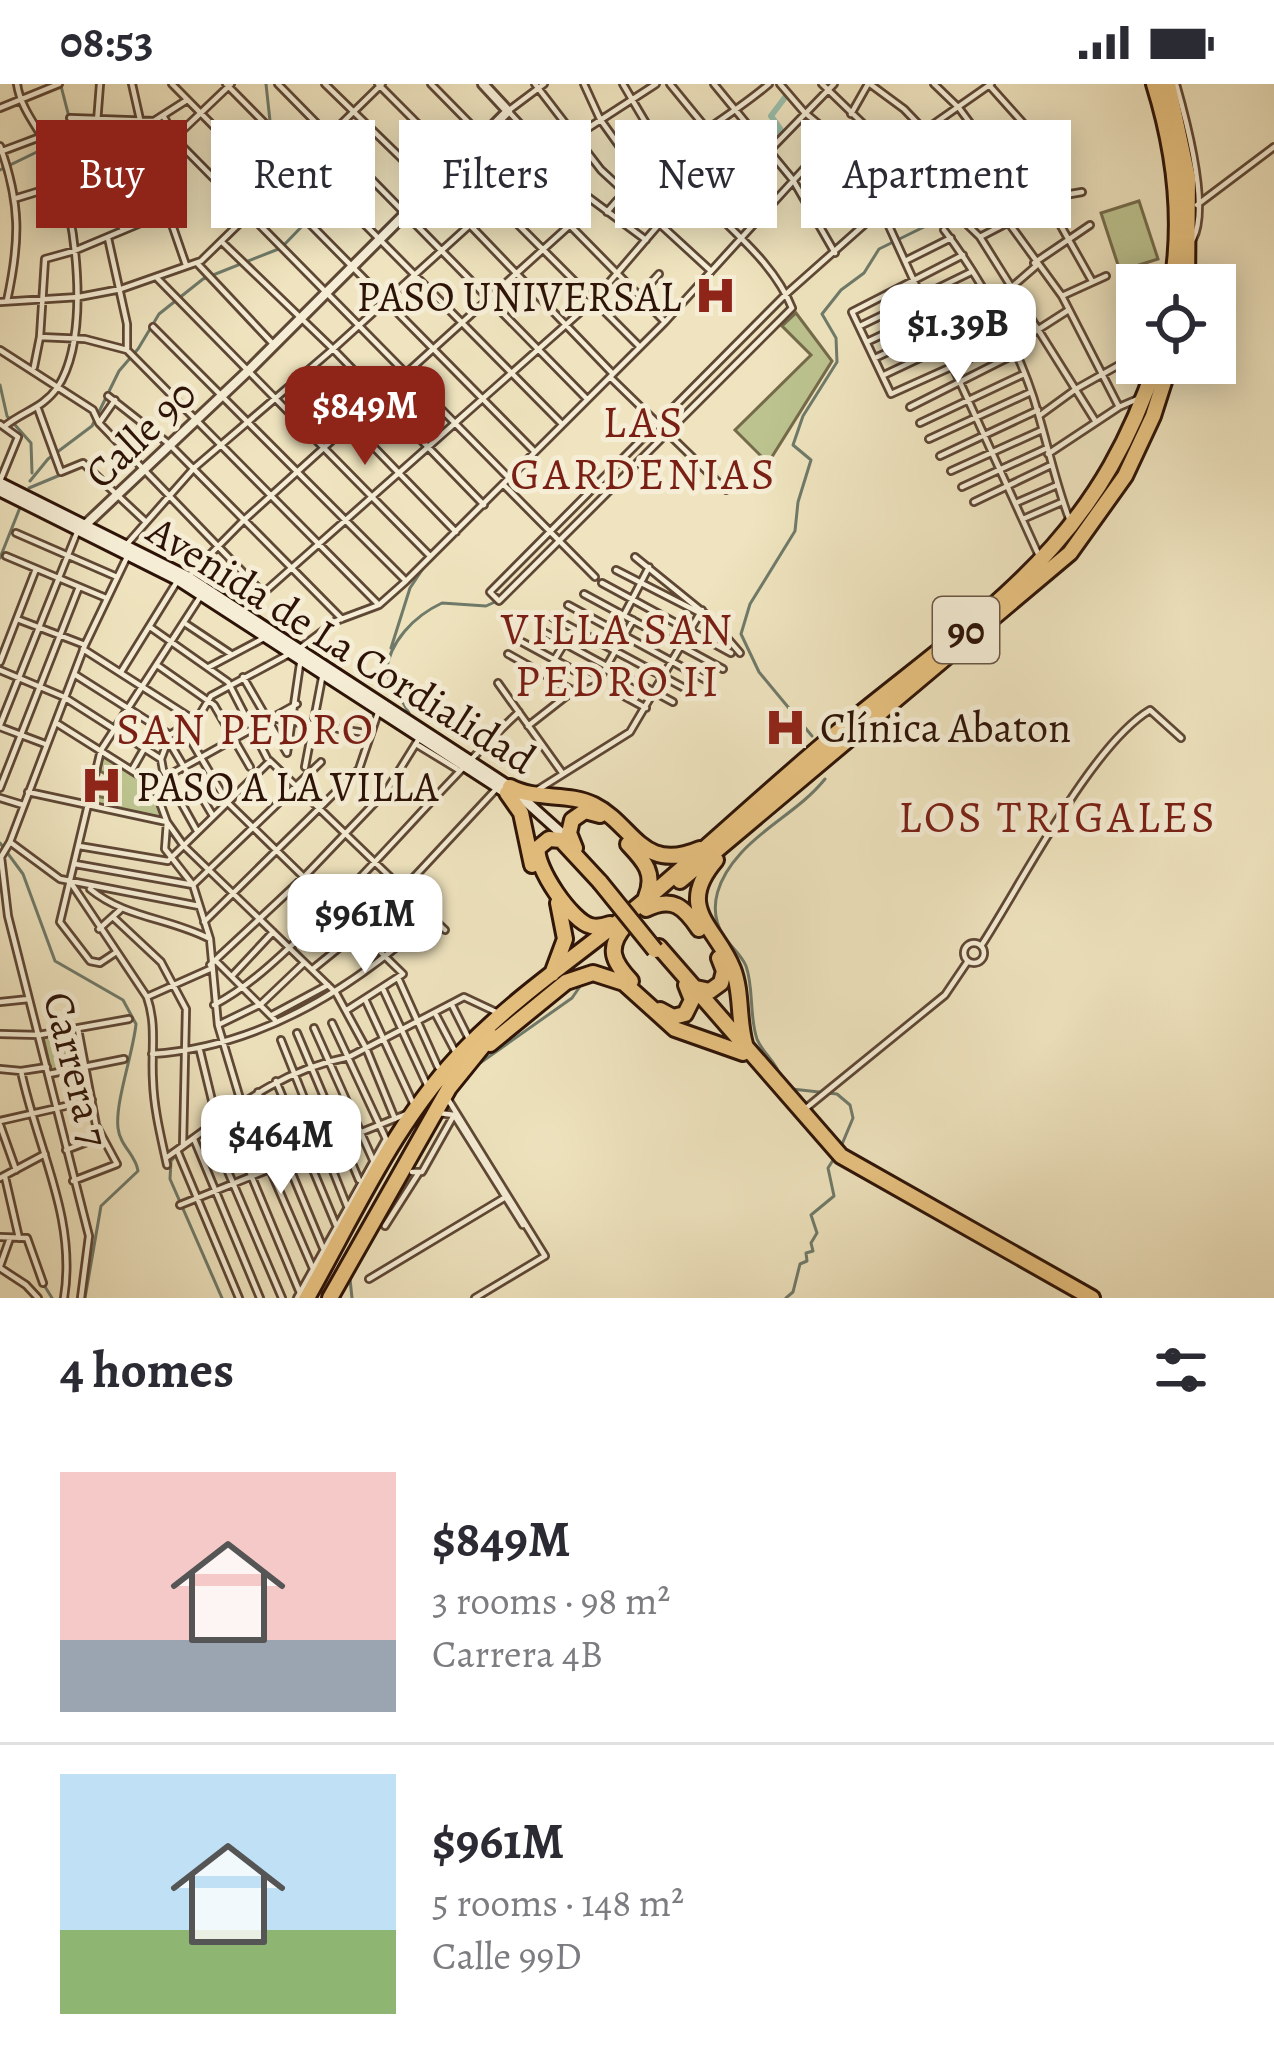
<!DOCTYPE html>
<html lang="en">
<head>
<meta charset="utf-8">
<style>
	body { margin:0; font-family:Alegreya,serif; background:#f7f7f7; color:#2b2b33; height:100vh; display:flex; flex-direction:column; font-size:45px; white-space:nowrap }
	* { box-sizing:border-box; margin:0 }
	p { font-size:39px; color:#7c7c81 }
	.icon { flex:none; width:66px; height:66px; fill:none; stroke:currentColor; stroke-width:2; stroke-linecap:round; stroke-linejoin:round }
	.map { position:relative; height:1214px; overflow:hidden }
	.drawer { display:flex; flex-direction:column; background:#fff; flex:1 }
	.drawer>* { flex:none }
	.top-card { position:absolute; left:36px; top:36px; width:1203px; height:108px; display:flex; gap:24px }
	.fabs { position:absolute; left:1116px; top:180px; display:grid; gap:24px }
	.fabs a { display:grid; place-items:center; width:120px; height:120px; border-radius:0px; background:#fff; box-shadow:0 6px 30px #0003; font-size:60px }
	.price { position:absolute; translate:-50% -102px; padding:0 27px; border-radius:24px; background:#fff; color:#222; font-size:39px; line-height:78px; filter:drop-shadow(0 3px 6px #0008) }
	.price::after { content:''; position:absolute; left:50%; top:72px; width:36px; height:27px; margin-left:-18px; background:inherit; clip-path:polygon(0 0,100% 0,50% 100%) }
	.price.on { background:#8f2418; color:#fff }
	ul { padding:0; list-style:none }
	li { display:flex; align-items:center; gap:36px; height:300px; padding:0 60px }
	li+li { border-top:3px solid #e1e1e2 }
	li span { display:grid; place-items:center; flex:none; width:336px; height:240px; border-radius:0px; color:#555 }
	li>.icon { margin-inline-start:auto }
	span .icon { width:144px; height:144px; fill:#fffc; stroke-width:1 }
	li b { font-size:51px }
	h2 { display:flex; justify-content:space-between; align-items:center; height:144px; padding:0 60px; font-size:51px }
	.pill { padding:0 42px; border-radius:0px; background:#fff; box-shadow:0 6px 30px #0003; font-size:42px; line-height:108px }
	.pill.on { background:#8f2418; color:#fff }
	.status { display:flex; justify-content:space-between; align-items:center; height:84px; padding:0 60px; background:#fff; direction:ltr }
	.status svg { height:33px; fill:currentColor }
	.map>svg:first-child { display:block }
	.green { fill:#bcc38f; stroke:#746b4b; stroke-width:3 }
	.lines { fill:none; stroke-linecap:round; stroke-linejoin:round }
	.stream { stroke:#6f7a6a; stroke-width:3 }
	.canal { stroke:#9bbfac; stroke-width:6 }
	.minor-casing { stroke:#5e4735; stroke-width:10 }
	.tertiary-casing { stroke:#5e4735; stroke-width:14 }
	.secondary-casing { stroke:#2d1307; stroke-width:15 }
	.trunk-casing { stroke:#2d1307; stroke-width:20 }
	.minor { stroke:#f5edd5; stroke-width:4.5 }
	.tertiary { stroke:#f5edd5; stroke-width:8 }
	.secondary { stroke:#f5edd5; stroke-width:9 }
	.trunk { stroke:#e8c280; stroke-width:14 }
	.trunk-bridge-casing { stroke:#2d1307; stroke-width:20; stroke-linecap:butt }
	.trunk-bridge { stroke:#e8c280; stroke-width:14 }
	.labels { text-anchor:middle; stroke-width:10; stroke-linejoin:round; paint-order:stroke }
	.shield { fill:#f5edd5; stroke:#695445; stroke-width:3 }
	.shield-label { font-size:39px; font-weight:bold; fill:#2d1307 }
	.poi-label { font-size:42px; fill:#2d1307; stroke:#f5edd5; text-anchor:start }
	.street-label { font-size:42px; fill:#2d1307; stroke:#f5edd5 }
	.neighbourhood-label { font-size:45px; letter-spacing:3px; fill:#7a1f14; stroke:#f5edd5 }
</style>
</head>
<body>
<div class="status"><b>08:53</b><svg viewBox="0 0 49 12"><path d="M0 12V9h3v3zM5 12V6h3v6zM10 12V3h3v9zM15 12V0h3v12zM26 1h20v11H26zM47 4h2v5h-2z"/></svg></div>
<div class="map">
<svg width="1274" height="1214" viewBox="0 0 1274 1214">
	<rect width="100%" height="100%" fill="#efe4bf"/>
	<filter id="stains"><feTurbulence type="fractalNoise" baseFrequency=".00167" numOctaves="4"/><feColorMatrix values="0 0 0 0 .2 0 0 0 0 .09 0 0 0 0 .02 0 0 0 .5 -.17"/></filter>
	<radialGradient id="worn" r=".72"><stop offset=".6" stop-color="#630" stop-opacity="0"/><stop offset="1" stop-color="#630" stop-opacity=".3"/></radialGradient>
	<!-- green -->
	<path class="green" d="M1139,117L1158,175L1120,187L1101,129Z
		M796,229L832,277L768,379L735,346L811,271L782,242Z
		M103,669L152,701L163,734L93,720L95,712L107,714L111,693L100,687Z
		M75,947L83,982L51,988L43,953Z"/>
	<g class="lines">
		<!-- stream -->
		<path class="stream" d="M61,2L69,33
			M0,86L45,64
			M0,301L7,332L31,359L32,389
			M30,397L48,375L92,342L119,287L138,265L159,230L203,195L281,164L312,132L315,123L297,93L259,61L270,37L266,0
			M29,404L65,389
			M0,474L21,421
			M391,564L410,504L430,474
			M409,629L386,589C389,558 414,532 442,519L486,522L497,517
			M812,652L759,588L741,550L750,520L795,447L798,418L811,376L793,361L803,332L837,278L836,254L822,230L841,206L864,189L879,165L934,138L965,108L1032,63
			M0,759L23,790L55,877L123,916L136,940C133,970 115,1018 118,1044C120,1062 136,1071 138,1087L101,1122L85,1214
			M480,979L572,914L581,901
			M781,994C777,978 763,970 757,955C749,932 754,904 746,882C741,870 732,864 724,853C705,823 720,792 741,769C766,741 801,725 825,695
			M792,1005L837,1010L850,1021L853,1034L840,1065
			M177,1070L171,1077L170,1095L222,1214
			M419,1071L442,1033
			M44,1201L52,1214
			M352,1214L350,1195L402,1100
			M786,1214L793,1208L800,1180L807,1177L806,1169L813,1167L811,1159L817,1149L811,1131L834,1112L828,1084L835,1073"/>
		<!-- canal -->
		<path class="canal" d="M736,81L759,68L781,46L771,32L786,12
			M692,102L722,73"/>
		<defs>
			<path id="minor" d="M132,0L148,71L186,181
				M172,0L535,368
				M226,0L562,340
				M278,0L587,315
				M325,0L469,140L613,290
				M378,0L640,263
				M431,0L665,238
				M535,0L601,86L711,187
				M544,0L508,27L588,113L646,156
				M584,0L600,35L640,91
				M623,0C643,34 664,72 690,102C724,142 772,174 792,224L499,517L490,508L785,211L883,124
				M670,0L769,121
				M714,0L793,96L835,169
				M780,0L804,28L890,99
				M822,0L980,153L1096,338
				M870,0L904,25L995,120L1062,212L1119,323
				M934,0L959,24L1001,81
				M991,0L925,46L877,92L888,140L1040,474
				M1176,0C1186,35 1210,123 1193,155
				M989,1L1023,39L1059,112
				M0,24L59,0
				M851,30L868,0
				M164,33L176,56L509,394
				M70,34L154,37L187,16
				M0,62C21,120 20,157 7,217
				M769,67L834,0
				M0,68L40,53
				M115,84L122,144
				M93,90L100,0
				M692,104L755,50
				M17,114L115,84L164,64L231,0
				M804,114L852,70
				M1048,119L1092,197
				M1197,121L1274,63
				M607,128C651,74 716,45 769,0
				M648,129L683,96
				M944,146C981,194 1022,270 1038,329C1049,366 1056,401 1070,437
				M980,153L1059,112L1082,108
				M108,154L127,240V266
				M223,159L333,265L484,421
				M963,171L852,228L891,310L1009,257
				M907,176L951,154
				M197,179L274,261
				M1034,179L1090,141
				M157,194L430,472
				M1013,202L1036,182
				M639,212L659,190
				M1062,212L1106,192
				M0,218L79,213L121,205L201,177L382,0
				M860,242L971,188
				M153,243L406,497
				M40,253L85,255L127,266L377,519
				M867,258L981,204
				M1011,263L1067,227
				M0,266L93,326L99,339L263,509
				M875,274L989,221
				M34,283L40,253L45,175L74,167L167,128
				M303,290L456,448
				M884,291L998,237
				M610,293L726,406
				M108,312L169,360L342,535
				M910,323L1015,270
				M38,325L61,388L83,379L146,438
				M1039,332L1076,305L1126,277
				M99,339L115,316
				M920,339L1024,290
				M0,340L18,353L0,397
				M5,342C24,327 43,324 57,304C92,252 76,130 54,75C43,49 21,28 17,0
				M929,355L1031,308
				M1048,370L1119,323L1140,314
				M940,372L1038,326
				M951,387L1042,346
				M503,400L595,493
				M962,403L1047,364
				M974,418L1049,382
				M1016,419L1055,402
				M1023,435L1062,418
				M16,449L117,493
				M128,459L194,384L333,265L548,70L656,0
				M6,472L106,514
				M635,473L709,533L740,569
				M616,486L700,529
				M188,493L244,436L570,141
				M602,499L731,569
				M584,510L723,585
				M568,521L706,596
				M242,528L595,215L690,104
				M624,531L649,483
				M552,533L690,607
				M17,535L85,561
				M186,540L231,570
				M150,543L228,598L267,674
				M538,545L673,618
				M522,558L590,595
				M83,565L194,636
				M299,565L336,537L379,521L406,497L665,238L833,53
				M508,570L574,607
				M0,578L36,485
				M157,581L214,621L250,683
				M209,583L262,555
				M0,586L64,613L161,675
				M121,588L178,496
				M74,590L170,651
				M545,591L564,560
				M243,593L287,669
				M498,599L563,690
				M613,606L646,624
				M271,634L371,650
				M58,640L153,700L167,738L184,762L336,909L366,964L395,1035
				M0,641L78,446
				M528,642L583,599L601,592L633,536
				M0,643L45,660
				M183,643L227,718L403,890L347,926
				M168,656L213,732
				M416,660L457,685
				M287,669L300,580
				M305,683L322,594
				M132,686L144,665
				M153,700L297,620
				M0,704L79,503
				M539,705L630,648L702,526
				M28,708L167,738L165,765L193,801L210,855L218,941L241,1018L317,1194
				M0,714L23,721
				M197,747L163,686L161,675L170,651L199,632L211,612L291,569
				M10,758L60,795L199,822
				M79,762L168,777
				M170,775L270,677L445,846
				M75,780L193,801L321,678
				M71,799L147,913C157,942 151,967 153,997C154,1026 161,1053 167,1081
				M90,805C125,834 170,834 210,855
				M114,834L161,878L186,925L183,1062
				M204,838L359,685L379,626
				M99,845L120,826
				M964 869a10 10 0 1 1 20 0a10 10 0 1 1-20 0Z
				M981,862C1021,801 1091,661 1150,626L1181,654
				M115,869L100,879L90,877L60,838L101,666L202,510
				M216,877L275,936
				M210,881L302,795L387,706L420,653
				M314,884L377,833L498,703
				M232,892L273,848
				M399,896L438,983
				M383,905L428,1003
				M147,913L210,885
				M365,915L413,1019
				M0,918L29,915
				M214,921C250,902 277,875 307,847C381,777 444,698 519,628
				M452,921L468,953
				M435,929L457,971
				M272,931L328,901
				M218,941L261,920L304,879
				M314,944L373,1076
				M297,949L359,1096
				M0,950L39,951L129,935
				M281,956L347,1122
				M200,967L217,1037
				M152,970C259,963 354,904 431,833
				M0,985L21,987L47,983
				M21,987C37,1064 77,1134 64,1214
				M49,990L124,975
				M276,997L336,1141
				M258,1008L323,1164
				M449,1017L545,1172L475,1214
				M805,1025L945,911L968,877
				M439,1029L454,1031L523,1141
				M226,1031L300,1209
				M0,1037L92,1016
				M0,1041L16,1086
				M209,1043L282,1214
				M194,1055L260,1214
				M66,1066L100,1053
				M177,1066L239,1214
				M166,1074C228,1031 272,988 349,973L464,913L496,928
				M412,1088H422L454,1031
				M5,1093L19,1154
				M0,1094L45,1070
				M73,1097L117,1080L96,1041L78,945
				M180,1121L409,1029
				M385,1142L418,1090
				M0,1153L27,1154L43,1199
				M0,1182L10,1154
				M0,1184L26,1201L38,1214
				M369,1195L504,1114
				M81,1214L89,1152L8,832L1,773L10,758L85,561L128,471
				M297,1214L386,1055L332,939"/>
			<path id="tertiary" d="M82,444L249,286L508,27L483,0"/>
			<path id="secondary" d="M0,399L188,493L510,703L569,756
				M0,407L178,496L511,712"/>
			<path id="trunk" d="M1154,0C1174,64 1183,134 1172,201
				M1168,0L1188,94L1187,201
				M510,703C537,717 568,708 594,721C634,741 641,790 700,765
				M507,709L521,729L532,781
				M628,760C644,777 656,789 646,813
				M575,764L569,749L572,736L585,727L600,731
				M716,776C674,825 716,842 733,885C742,908 738,936 745,960
				M680,797L1070,469L1125,392L1153,332L1170,279
				M600,798L561,756L549,755L538,764C534,782 572,838 591,842C598,844 604,842 610,840
				M646,825C673,812 684,823 699,845
				M625,842C606,864 613,878 631,897
				M659,863L841,1072L1092,1214
				M552,890L565,855L558,819
				M696,904L710,907L721,899L724,887L719,874
				M660,926L673,933L685,930L692,916L686,901
				M490,960L566,898L593,889L624,899L675,945L743,969
				M307,1214C356,1127 397,1033 468,962C521,908 586,866 644,817C713,759 779,696 850,638C990,524 1096,461 1156,279
				M330,1214L449,1004L491,952"/>
		</defs>
		<!-- minor casing -->
		<use href="#minor" class="minor-casing"/>
		<!-- tertiary casing -->
		<use href="#tertiary" class="tertiary-casing"/>
		<!-- secondary casing -->
		<use href="#secondary" class="secondary-casing"/>
		<!-- trunk casing -->
		<use href="#trunk" class="trunk-casing"/>
		<!-- minor -->
		<use href="#minor" class="minor"/>
		<!-- tertiary -->
		<use href="#tertiary" class="tertiary"/>
		<!-- secondary -->
		<use href="#secondary" class="secondary"/>
		<!-- trunk -->
		<use href="#trunk" class="trunk"/>
		<defs>
			<path id="trunk-bridge" d="M600,798L655,866"/>
		</defs>
		<!-- trunk-bridge casing -->
		<use href="#trunk-bridge" class="trunk-bridge-casing"/>
		<!-- trunk-bridge -->
		<use href="#trunk-bridge" class="trunk-bridge"/>
	</g>
	<!-- icons -->
	<defs>
		<symbol id="hospital-bare" viewBox="-9 -9 18 18"><path d="M-5-5h3v3.5h4V-5h3V5h-3V1.5h-4V5h-3Z" fill="#8f2418" stroke="#f5edd5" stroke-width="2.5" paint-order="stroke"/></symbol>
	</defs>
	<g fill-rule="evenodd">
		<use href="#hospital-bare" x="686" y="182" width="59" height="59"/>
		<use href="#hospital-bare" x="756" y="614" width="59" height="59"/>
		<use href="#hospital-bare" x="72" y="672" width="59" height="59"/>
	</g>
	<g class="labels">
		<!-- shield labels -->
		<rect class="shield" x="933" y="513" width="66" height="66" rx="9"/>
		<g class="shield-label">
			<text x="966" y="560">90</text>
		</g>
		<!-- poi labels -->
		<g class="poi-label">
			<text x="681" y="227" text-anchor="end">PASO UNIVERSAL</text>
			<text x="820" y="658">Clínica Abaton</text>
			<text x="136" y="717">PASO A LA VILLA</text>
		</g>
		<!-- street labels -->
		<g class="street-label">
			<text transform="translate(140 349) rotate(-44)" y="15">Calle 90</text>
			<text transform="translate(342 560) rotate(32)" y="15">Avenida de La Cordialidad</text>
			<text transform="translate(77 985) rotate(76)" y="15">Carrera 7</text>
		</g>
		<!-- neighbourhood labels -->
		<g class="neighbourhood-label">
			<text x="644" y="353">LAS<tspan x="644" dy="52">GARDENIAS</tspan></text>
			<text x="618" y="560">VILLA SAN<tspan x="618" dy="52">PEDRO II</tspan></text>
			<text x="246" y="660">SAN PEDRO</text>
			<text x="1058" y="748">LOS TRIGALES</text>
		</g>
	</g>
	<rect width="100%" height="100%" filter="url(#stains)"/>
	<rect width="100%" height="100%" fill="url(#worn)"/>
</svg>
<div class="fabs">
<a><svg class="icon" aria-label="locate" viewBox="0 0 24 24"><circle cx="12" cy="12" r="6"/><path d="M12 2v4M12 18v4M2 12h4M18 12h4"/></svg></a>
</div>
<b class="price" style="left:958px;top:302px">$1.39B</b>
<b class="price on" style="left:365px;top:384px">$849M</b>
<b class="price" style="left:365px;top:892px">$961M</b>
<b class="price" style="left:281px;top:1113px">$464M</b>
<div class="top-card">
<a class="pill on">Buy</a>
<a class="pill">Rent</a>
<a class="pill">Filters</a>
<a class="pill">New</a>
<a class="pill">Apartment</a>
</div>
</div>
<section class="drawer">
<h2>4 homes<svg class="icon" aria-label="filters" viewBox="0 0 24 24"><path d="M4 7h16M4 17h16"/><circle cx="9" cy="7" r="2"/><circle cx="15" cy="17" r="2"/></svg></h2>
<ul>
<li><span style="background:linear-gradient(#f6c9c9 70%,#9aa5b1 0)"><svg class="icon" aria-label="home" viewBox="0 0 24 24"><path d="M3 11l9-7 9 7M6 9v11h12V9"/></svg></span><div><b>$849M</b><p>3 rooms · 98 m²</p><p>Carrera 4B</p></div></li>
<li><span style="background:linear-gradient(#bfe0f5 65%,#8fb573 0)"><svg class="icon" aria-label="home" viewBox="0 0 24 24"><path d="M3 11l9-7 9 7M6 9v11h12V9"/></svg></span><div><b>$961M</b><p>5 rooms · 148 m²</p><p>Calle 99D</p></div></li>
</ul>
</section>
</body>
</html>
